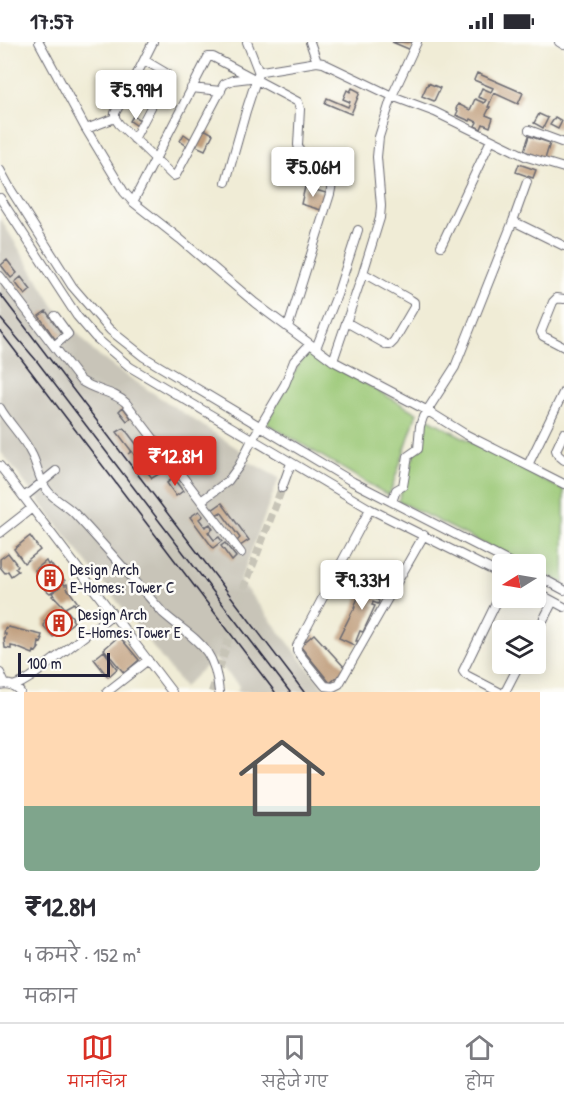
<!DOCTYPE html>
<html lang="hi">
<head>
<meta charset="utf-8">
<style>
	body { margin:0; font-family:"Patrick Hand","Playpen Sans Deva",sans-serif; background:#f2f2f3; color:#2b2b33; height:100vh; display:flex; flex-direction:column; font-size:22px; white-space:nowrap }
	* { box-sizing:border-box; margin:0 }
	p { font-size:20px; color:#7c7c81 }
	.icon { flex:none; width:33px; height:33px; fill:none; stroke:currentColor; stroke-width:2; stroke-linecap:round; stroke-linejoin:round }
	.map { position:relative; height:650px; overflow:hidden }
	.side { display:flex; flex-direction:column; background:#fff; flex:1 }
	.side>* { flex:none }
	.needle { width:39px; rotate:259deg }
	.tools { position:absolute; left:492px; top:512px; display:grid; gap:12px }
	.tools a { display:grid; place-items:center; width:54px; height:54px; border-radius:6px; background:#fff; box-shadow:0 3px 15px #0003; font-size:30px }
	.scale { position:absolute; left:18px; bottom:15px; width:92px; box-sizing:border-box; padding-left:6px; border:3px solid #22223b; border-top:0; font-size:16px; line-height:21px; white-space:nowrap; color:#22223b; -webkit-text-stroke:4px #fdfcf7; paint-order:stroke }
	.price { position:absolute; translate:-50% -51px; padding:0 14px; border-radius:6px; background:#fff; color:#222; font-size:20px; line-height:39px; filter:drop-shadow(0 2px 3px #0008) }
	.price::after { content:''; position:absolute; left:50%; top:36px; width:18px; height:14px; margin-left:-9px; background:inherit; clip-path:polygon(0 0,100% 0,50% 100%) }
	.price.active { background:#d93025; color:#fff }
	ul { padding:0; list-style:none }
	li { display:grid; align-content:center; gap:12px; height:318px; padding:0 24px }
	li+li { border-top:2px solid #e1e1e2 }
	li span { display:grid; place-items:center; height:186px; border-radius:6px; color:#555 }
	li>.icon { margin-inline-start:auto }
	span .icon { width:108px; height:108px; fill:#fffc; stroke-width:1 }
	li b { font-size:26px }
	.status { display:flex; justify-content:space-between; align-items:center; height:42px; padding:0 30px; background:#fff; direction:ltr }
	.status svg { height:16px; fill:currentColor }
	.menu { display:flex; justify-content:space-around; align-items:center; height:84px; border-top:2px solid #e1e1e2; background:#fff; font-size:16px; color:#7c7c81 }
	.menu a { display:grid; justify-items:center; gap:3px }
	.menu .active { color:#d93025 }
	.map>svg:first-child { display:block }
	.industrial { fill:#c8c4b8 }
	.green { fill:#9ac774; stroke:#5e7458; stroke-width:1.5 }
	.building { fill:#c09e7d }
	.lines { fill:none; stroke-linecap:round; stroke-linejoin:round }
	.minor-tunnel { stroke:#c7c4b7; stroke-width:8; stroke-dasharray:8 4; stroke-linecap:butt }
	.minor-casing { stroke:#6a6971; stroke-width:10 }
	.path { stroke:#6a6971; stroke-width:1.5; stroke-dasharray:4.5 4.5; stroke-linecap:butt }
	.minor { stroke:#fff; stroke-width:8 }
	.rail { stroke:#22223b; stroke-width:1.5 }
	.labels { text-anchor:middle; stroke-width:5; stroke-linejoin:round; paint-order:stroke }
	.poi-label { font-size:16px; fill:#22223b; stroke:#fdfcf7; text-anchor:start }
</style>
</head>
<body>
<div class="status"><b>17:57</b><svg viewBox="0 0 49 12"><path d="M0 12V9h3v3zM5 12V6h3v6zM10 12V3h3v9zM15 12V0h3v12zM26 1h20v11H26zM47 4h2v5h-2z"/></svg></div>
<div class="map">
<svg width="564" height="650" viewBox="0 0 564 650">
	<rect width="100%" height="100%" fill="#fdfcf7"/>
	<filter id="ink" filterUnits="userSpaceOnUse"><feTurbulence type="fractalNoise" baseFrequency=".0167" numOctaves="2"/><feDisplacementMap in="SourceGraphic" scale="12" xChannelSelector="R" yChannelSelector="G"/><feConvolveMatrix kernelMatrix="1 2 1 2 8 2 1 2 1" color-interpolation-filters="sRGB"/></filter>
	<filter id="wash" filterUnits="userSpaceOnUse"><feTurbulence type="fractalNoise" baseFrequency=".008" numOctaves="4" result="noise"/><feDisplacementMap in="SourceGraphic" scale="24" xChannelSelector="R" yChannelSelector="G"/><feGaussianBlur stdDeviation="1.35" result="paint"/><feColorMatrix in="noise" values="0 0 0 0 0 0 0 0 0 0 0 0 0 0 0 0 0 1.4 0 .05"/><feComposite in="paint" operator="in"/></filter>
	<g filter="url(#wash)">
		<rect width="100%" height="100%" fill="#f0ecd6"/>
		<!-- industrial -->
		<path class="industrial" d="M0,176L54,264L94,310L115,326L243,410L244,419L250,420L279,436L240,539L327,650H237L239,644L214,616L184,645L0,409Z"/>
		<!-- green -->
		<path class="green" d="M307,308L417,371L389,454L266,381Z
			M427,376L545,439L564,448V542L536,528V522H524L398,459Z"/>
		<g id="blocks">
			<!-- building -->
			<path class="building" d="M392,0H414L411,8Z
				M477,31L523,51L518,62L494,51L488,65H490L486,73L493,76L490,85L483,82L481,87L475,84L477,80L471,77L470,79L456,73L458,69L456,67L458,62L470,68L475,57L484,61L486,58L478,55L482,46L491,50L493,46L474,38Z
				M428,41L440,46L434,59L422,54Z
				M352,46L360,50L351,72L325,61L327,56L348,65L350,60L343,57L347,48L350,50Z
				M539,72L548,76L543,86L534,81Z
				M133,74L142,79L139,85L130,79Z
				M555,75L562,79L558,87L550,83Z
				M204,87L213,92L205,108L196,104Z
				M184,92L191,97L187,104L180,99Z
				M529,94L550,101L545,117L524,109Z
				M519,122L536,128L533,136L516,130Z
				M305,145L326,151L321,168L301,162Z
				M7,218L17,231L11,236L1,223Z
				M21,235L31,248L25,253L15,240Z
				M46,269L62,292L55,297L39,274Z
				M123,365L131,376L127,379L119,369Z
				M124,386L159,432L152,436L117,390Z
				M173,436L183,449L176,454L167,441Z
				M222,461L249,498L240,504L237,499L240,496L221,470L216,473L212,468Z
				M199,469L203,474L199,477L205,485L210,482L213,487L208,490L214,498L219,495L222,499L213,506L190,475Z
				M30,494L40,508L24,521L14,507Z
				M225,501L236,515L232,519L221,504Z
				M8,511L18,524L15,526L18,529L11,534L8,529L5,531L0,525V517Z
				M46,519L48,523L50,521L56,529L57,528L65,539L63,541L65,543L67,542L68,545L67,546L78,561L75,563L74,561L65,566L55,555L54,556L52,554L54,553L52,551L60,545L59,544L50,551L45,547L47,543L45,541H42L35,533L36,532L35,528Z
				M368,534L387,543L383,551L380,550L376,557L379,559L378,562L373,560L372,563L375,564L363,590L360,589L356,599H358L356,604L339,596L353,568H354L355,565H354L364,543L367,545L368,543L365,541Z
				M62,566L64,569L66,567L73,576L72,577L74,580L56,594L53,595L43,583L45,581L44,579Z
				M8,585L42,593L41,596L43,597L41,601L39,600L38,606H39L36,610L34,609L33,612L16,605L11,604V607L5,606L4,597H5L6,592H4L5,586L7,587Z
				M314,592L346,627L330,641L300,604Z
				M119,594L139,618L124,631L104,607Z
				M104,609L117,627L108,635L94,617Z"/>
		</g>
	</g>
	<g filter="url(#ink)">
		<use href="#blocks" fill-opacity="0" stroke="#6a6971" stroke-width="1.5"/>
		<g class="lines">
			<!-- minor-tunnel -->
			<path class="minor-tunnel" d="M212,650L244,546L282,446"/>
			<defs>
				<path id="minor" d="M39,0L86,87L124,150L133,160L180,197L255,261L333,319L428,369L465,392L564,442
					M153,0L137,32L115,71V76L119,82L173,134L176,133L224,42L233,38L250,36
					M247,0L259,31
					M310,0L317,20
					M559,0L564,3
					M191,46L221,49
					M86,87L115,76
					M529,88L564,101
					M134,97L167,35L166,31L144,18
					M0,128L11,148L72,244L110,288L144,315L353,440L513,522
					M226,140L246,69L258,32L262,29L317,20L323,21L392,54L435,70L527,115L564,126
					M0,156L77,274L95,295L130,325L370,467L502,533
					M133,160L208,15H213L298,60L300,67L298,103L300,112L314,128L331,131L333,137L330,152L288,285
					M513,179L564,204
					M441,204L491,98
					M0,234L80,338C94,349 114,349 126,361L241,511
					M564,257L557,256L553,260L541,290L543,294L564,305
					M346,280L387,303H390L394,299L414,265V260L411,258L363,231
					M54,304L68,292L55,274
					M316,306L337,253L358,188
					M333,319L363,231L380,176L381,164L377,115L379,95L392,54L417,0
					M0,366C9,382 23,394 31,411C38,423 38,437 47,448C54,458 67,463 75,472C105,504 134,538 163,571C195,599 215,603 219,650
					M564,391L556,408L558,413L564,418
					M528,423L564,349
					M0,424L172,650
					M282,446L291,421
					M24,455L56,429
					M201,459L228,439L239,424L252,398L285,342L294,319L310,302
					M392,460L396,448L403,444L408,414L418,407L420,384L423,375L455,325L513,179L527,140
					M370,467L297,604V609L300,613L325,644L333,645L339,642L424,493
					M0,491L32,466
					M536,533L564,548
					M536,550L564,565
					M536,592L553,559
					M0,631L5,642
					M0,643C8,641 15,644 20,650
					M13,644L21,641L31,635L113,572
					M107,650L148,618
					M499,650L466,633L463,629L502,549
					M505,650L520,621"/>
			</defs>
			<!-- minor casing -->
			<use href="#minor" class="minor-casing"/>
			<!-- path -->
			<path class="path" d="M138,404L146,398
				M128,412L132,409"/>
			<!-- minor -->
			<use href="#minor" class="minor"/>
			<!-- rail -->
			<path class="rail" d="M0,252L304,650
				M0,276L36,318L290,650
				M0,289L275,650"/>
		</g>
	</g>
	<!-- icons -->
	<defs>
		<symbol id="building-ring" viewBox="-11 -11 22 22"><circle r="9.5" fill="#fdfcf7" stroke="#c8321e" stroke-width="1.5"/><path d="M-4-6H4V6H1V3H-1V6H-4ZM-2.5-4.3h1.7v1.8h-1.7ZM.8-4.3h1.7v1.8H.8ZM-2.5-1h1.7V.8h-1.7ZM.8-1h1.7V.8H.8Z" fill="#c8321e"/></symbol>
	</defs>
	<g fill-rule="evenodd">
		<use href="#building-ring" x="35" y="521" width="30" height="30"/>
		<use href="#building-ring" x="44" y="566" width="30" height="30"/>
	</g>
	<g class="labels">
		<!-- poi labels -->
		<g class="poi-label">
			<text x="70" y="533">Design Arch<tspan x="70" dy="18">E-Homes: Tower C</tspan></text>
			<text x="78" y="578">Design Arch<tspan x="78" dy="18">E-Homes: Tower E</tspan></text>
		</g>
	</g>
</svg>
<div class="tools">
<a><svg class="needle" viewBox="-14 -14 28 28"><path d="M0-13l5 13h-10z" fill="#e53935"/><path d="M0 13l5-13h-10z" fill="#7c7c81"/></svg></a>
<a><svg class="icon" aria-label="layers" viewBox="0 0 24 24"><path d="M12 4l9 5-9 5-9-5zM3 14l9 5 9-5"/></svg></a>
</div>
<div class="scale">100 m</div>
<b class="price" style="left:136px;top:79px">₹5.99M</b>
<b class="price" style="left:313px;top:156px">₹5.06M</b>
<b class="price active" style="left:175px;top:445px">₹12.8M</b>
<b class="price" style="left:362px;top:569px">₹9.33M</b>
</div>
<section class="side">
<ul>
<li><span style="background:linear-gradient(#ffd9b3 65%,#7fa58c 0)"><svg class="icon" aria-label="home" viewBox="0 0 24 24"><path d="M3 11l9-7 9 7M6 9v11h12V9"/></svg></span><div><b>₹12.8M</b><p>4 कमरे · 152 m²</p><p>मकान</p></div></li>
</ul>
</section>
<nav class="menu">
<a class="active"><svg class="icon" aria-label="map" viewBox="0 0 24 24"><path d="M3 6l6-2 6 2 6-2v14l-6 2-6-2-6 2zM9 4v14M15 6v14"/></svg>मानचित्र</a>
<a><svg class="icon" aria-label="saved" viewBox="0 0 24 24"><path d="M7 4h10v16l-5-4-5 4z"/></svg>सहेजे गए</a>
<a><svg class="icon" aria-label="home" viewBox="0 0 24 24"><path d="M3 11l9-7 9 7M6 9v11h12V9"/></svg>होम</a>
</nav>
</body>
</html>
